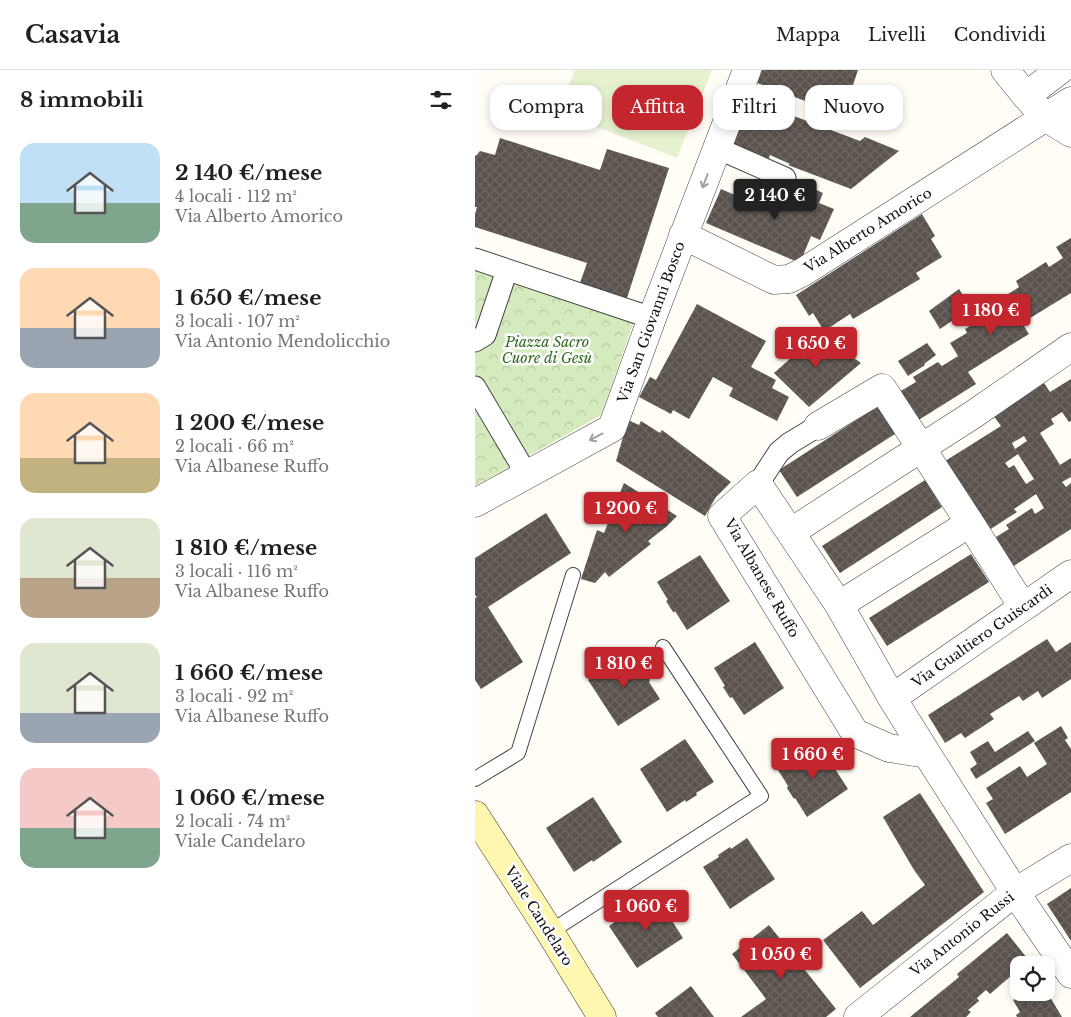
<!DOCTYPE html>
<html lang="it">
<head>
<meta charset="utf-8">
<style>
	body { margin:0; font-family:"Libre Baskerville",serif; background:#f6f6f6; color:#202124; height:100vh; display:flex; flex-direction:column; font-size:19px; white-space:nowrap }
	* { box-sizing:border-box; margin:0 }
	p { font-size:16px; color:#757577 }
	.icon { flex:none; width:28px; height:28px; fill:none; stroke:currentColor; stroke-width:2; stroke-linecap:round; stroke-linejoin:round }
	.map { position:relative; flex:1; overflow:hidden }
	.panel { display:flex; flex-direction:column; background:#fff; width:475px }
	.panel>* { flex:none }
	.banner { position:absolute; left:15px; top:15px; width:475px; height:45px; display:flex; gap:10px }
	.buttons { position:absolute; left:535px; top:886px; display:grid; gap:10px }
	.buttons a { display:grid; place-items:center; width:45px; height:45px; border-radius:10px; background:#fff; box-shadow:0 2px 8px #0003; font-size:25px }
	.price { position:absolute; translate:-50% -42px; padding:0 11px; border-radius:5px; background:#c4262e; color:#fff; font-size:16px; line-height:32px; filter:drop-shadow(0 1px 2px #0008) }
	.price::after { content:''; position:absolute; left:50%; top:30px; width:15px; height:11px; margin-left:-8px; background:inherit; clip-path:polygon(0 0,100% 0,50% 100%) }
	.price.current { background:#222; color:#fff }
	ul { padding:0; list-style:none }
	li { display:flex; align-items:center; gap:15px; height:125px; padding:0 20px }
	li span { display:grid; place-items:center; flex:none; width:140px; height:100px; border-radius:15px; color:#555 }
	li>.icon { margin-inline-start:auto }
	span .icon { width:60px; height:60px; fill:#fffc; stroke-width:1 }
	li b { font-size:21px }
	h2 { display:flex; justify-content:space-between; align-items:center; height:60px; padding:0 20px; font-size:21px }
	.chip { padding:0 18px; border-radius:15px; background:#fff; box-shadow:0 2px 8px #0003; font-size:18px; line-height:45px }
	.chip.current { background:#c4262e; color:#fff }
	header { display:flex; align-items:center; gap:30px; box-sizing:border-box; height:70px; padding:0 25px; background:#fff; border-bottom:1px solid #e0e0e0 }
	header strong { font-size:24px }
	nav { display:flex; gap:28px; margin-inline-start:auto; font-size:18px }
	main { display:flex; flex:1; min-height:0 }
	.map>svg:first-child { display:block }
	.park { fill:url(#park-crowns) }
	.pitch { fill:#e6f2cf }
	.building { fill:url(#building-cross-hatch); fill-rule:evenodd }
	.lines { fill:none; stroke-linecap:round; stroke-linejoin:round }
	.service-casing { stroke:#444; stroke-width:16 }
	.pedestrian-casing { stroke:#444; stroke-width:23 }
	.minor-casing { stroke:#444; stroke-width:29 }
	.secondary-casing { stroke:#333; stroke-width:29 }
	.service { stroke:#fff; stroke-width:14 }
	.pedestrian { stroke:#fff; stroke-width:21 }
	.minor { stroke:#fff; stroke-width:28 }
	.secondary { stroke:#fff6b0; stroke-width:28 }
	.oneway { stroke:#a0a0a0 }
	.labels { text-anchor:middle; stroke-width:5; stroke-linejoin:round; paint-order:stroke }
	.street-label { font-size:14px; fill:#111; stroke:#fff }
	.park-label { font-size:14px; font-style:italic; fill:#2f6b1f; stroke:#fff }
</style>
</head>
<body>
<header>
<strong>Casavia</strong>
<nav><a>Mappa</a><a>Livelli</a><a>Condividi</a></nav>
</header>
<main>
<section class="panel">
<h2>8 immobili<svg class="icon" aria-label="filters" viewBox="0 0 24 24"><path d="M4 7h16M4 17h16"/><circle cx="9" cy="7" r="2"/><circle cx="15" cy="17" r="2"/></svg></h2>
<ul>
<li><span style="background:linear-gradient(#bfe0f5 60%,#7fa58c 0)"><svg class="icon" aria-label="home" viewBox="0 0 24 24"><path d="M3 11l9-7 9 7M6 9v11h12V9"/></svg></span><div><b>2 140 €/mese</b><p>4 locali · 112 m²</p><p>Via Alberto Amorico</p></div></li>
<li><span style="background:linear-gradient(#ffd9b3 60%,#9aa5b1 0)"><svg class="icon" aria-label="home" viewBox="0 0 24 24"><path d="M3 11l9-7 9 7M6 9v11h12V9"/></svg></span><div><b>1 650 €/mese</b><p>3 locali · 107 m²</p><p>Via Antonio Mendolicchio</p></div></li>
<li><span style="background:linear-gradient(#ffd9b3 65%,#c2b280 0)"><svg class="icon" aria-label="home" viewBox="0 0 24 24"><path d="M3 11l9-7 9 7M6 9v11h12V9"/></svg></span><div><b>1 200 €/mese</b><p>2 locali · 66 m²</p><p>Via Albanese Ruffo</p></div></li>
<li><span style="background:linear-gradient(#dfe7d0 60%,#b9a48a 0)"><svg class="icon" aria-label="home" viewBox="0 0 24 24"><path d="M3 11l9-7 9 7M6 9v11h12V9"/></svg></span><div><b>1 810 €/mese</b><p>3 locali · 116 m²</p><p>Via Albanese Ruffo</p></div></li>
<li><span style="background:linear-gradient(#dfe7d0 70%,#9aa5b1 0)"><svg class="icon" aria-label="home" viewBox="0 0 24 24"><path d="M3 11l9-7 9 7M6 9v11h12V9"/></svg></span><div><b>1 660 €/mese</b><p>3 locali · 92 m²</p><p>Via Albanese Ruffo</p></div></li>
<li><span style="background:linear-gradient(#f6c9c9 60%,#7fa58c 0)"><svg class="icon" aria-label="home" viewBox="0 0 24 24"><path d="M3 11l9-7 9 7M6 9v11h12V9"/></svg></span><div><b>1 060 €/mese</b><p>2 locali · 74 m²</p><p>Viale Candelaro</p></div></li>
</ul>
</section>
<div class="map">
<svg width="596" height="947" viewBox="0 0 596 947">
	<defs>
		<pattern id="park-crowns" width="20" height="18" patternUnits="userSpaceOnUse" patternTransform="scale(1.25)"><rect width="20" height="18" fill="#d5ebbd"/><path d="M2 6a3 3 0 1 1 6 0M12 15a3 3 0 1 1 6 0" fill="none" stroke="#b6c8a1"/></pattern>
		<pattern id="building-cross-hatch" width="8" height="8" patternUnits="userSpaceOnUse" patternTransform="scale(1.25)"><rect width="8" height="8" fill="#5a524d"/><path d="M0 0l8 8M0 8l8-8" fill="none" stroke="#6d6662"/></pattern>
	</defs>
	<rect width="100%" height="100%" fill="#fffdf5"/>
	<!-- park -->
	<path class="park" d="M0,179L165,234L126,345L0,416Z"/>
	<!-- pitch -->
	<path class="pitch" d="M100,0H237L202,88L83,42Z"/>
	<!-- building -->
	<path class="building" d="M287,0H383L369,42L365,44L282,13Z
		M287,34L385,71L390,67L424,81L376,119L313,95L315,94L295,85L292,93L255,78L262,55L277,60Z
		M25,68L125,100L132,79L194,98L152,228L105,213L112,193L0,157V144L2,137H0V85L1,86L5,81L20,85Z
		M319,110L348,123L344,133L359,139L345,170L336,166L325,193L231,153L246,119L304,144Z
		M447,144L460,166L456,169L467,187L441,203L445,209L378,249L375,244L349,261L338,243L334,246L321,225Z
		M596,168V223L547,253L554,264L493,302L501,314L442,351L424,322L441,312L438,307L463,292L467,296L483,286L475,273L492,263L490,259L515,243L518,247L536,236L530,226L544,217L541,211L571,192L574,197L588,188L581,177Z
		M484,219L496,238L465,259L454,241Z
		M222,234L291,271L276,297L301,310L297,318L314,327L302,351L254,326L258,318L238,307L214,349L198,340L196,344L164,327L175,307L181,310Z
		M344,263L386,293L334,337L299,303Z
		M452,273L461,285L449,294L450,295L433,306L423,291Z
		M596,309V351L594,352L587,342L576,349L579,354L565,363L585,395L596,388V407L587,412L591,417L596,413V459L534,499L516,470L534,459L531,455L557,438L560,444L569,438L561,424L539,439L542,442L511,462L467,393L526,356L518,345L569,313L575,322ZM549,366L552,371L540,379L537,373ZM543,384L559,409L551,414L539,395L534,398L530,393Z
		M406,334L423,362L322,427L304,400Z
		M153,350L164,355L166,351L185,363L187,360L256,412L241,427L230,446L141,391Z
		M450,410L467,437L365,503L347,476Z
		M149,413L202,446L191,457L173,471L176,474L134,507L130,502L120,513L106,509L122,460L129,463Z
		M71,443L96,483L13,537L48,592L6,619L0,610V528L2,527L0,525V488Z
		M496,484L514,512L412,576L394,548Z
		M225,485L255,531L212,560L200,541L199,543L196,539L191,531L193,530L182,512Z
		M572,569L581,582L596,572V609L567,628L563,621L548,631L544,626L515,644L519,649L490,668L486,663L470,673L453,645Z
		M280,572L309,618L269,645L257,627L255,628L248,617L250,616L239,598Z
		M156,583L167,600L168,599L175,610L174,612L185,629L143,656L113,610Z
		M586,656L593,668L590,670L596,679V722L530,764L511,733L518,729L511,718L545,696L552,707L572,694L559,673Z
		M553,661L560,671L501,709L495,699L502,694L495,682L513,671L520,682Z
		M210,669L239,712L221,723L222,725L211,732L210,730L192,742L165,699Z
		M344,674L373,719L332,747L320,728L319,729L312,718L313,716L303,700Z
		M445,723L509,822L385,918L348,870L387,841L398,855L450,815L439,800L408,747Z
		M118,727L147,772L118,792L117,790L99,802L71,758Z
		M272,768L300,809L255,839L228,797L244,787L243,785L255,777L256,779Z
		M596,818V871L572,834Z
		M181,826L208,868L162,898L134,856L163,836Z
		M294,855L361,939L351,947H266L291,929L257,884Z
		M532,863L552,888L541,897L543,900L515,924L511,920L502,928L504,931L493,940L496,942L491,947H435L484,907L482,904Z
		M216,916L239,947H183L180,943Z
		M550,922H572L587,947H542L541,945L545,942L538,930Z"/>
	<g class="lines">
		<defs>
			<path id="service" d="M0,709L43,683L98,505
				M75,862L286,726L188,577"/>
			<path id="pedestrian" d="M242,78L310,108
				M0,189L177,248
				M0,271L10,265L32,200
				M0,317L52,405
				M283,414L304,382L315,373L343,356"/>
			<path id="minor" d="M530,0L551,26
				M585,0L551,26L570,47L596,63
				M208,165L299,210L314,209L328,202L596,31
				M343,356L407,318L495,453L548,537
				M0,433L137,358L177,248L272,0
				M316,462L446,378L496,346L596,277
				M364,535L495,453
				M417,628L596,504
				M452,684L414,678L380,663L247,446L283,414L364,535L417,628L452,684L540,822L596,904
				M383,947L540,822L596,788"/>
			<path id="secondary" d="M0,745L75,862L127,947"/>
		</defs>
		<!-- service casing -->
		<use href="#service" class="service-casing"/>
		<!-- pedestrian casing -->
		<use href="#pedestrian" class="pedestrian-casing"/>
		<!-- minor casing -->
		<use href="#minor" class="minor-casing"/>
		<!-- secondary casing -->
		<use href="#secondary" class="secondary-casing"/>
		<!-- service -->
		<use href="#service" class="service"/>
		<!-- pedestrian -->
		<use href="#pedestrian" class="pedestrian"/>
		<!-- minor -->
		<use href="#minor" class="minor"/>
		<!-- secondary -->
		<use href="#secondary" class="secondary"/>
	</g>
	<!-- one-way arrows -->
	<defs><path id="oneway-shaft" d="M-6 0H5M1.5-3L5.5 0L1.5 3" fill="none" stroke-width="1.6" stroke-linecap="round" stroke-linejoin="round" transform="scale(1.25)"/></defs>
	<g class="oneway">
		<use href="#oneway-shaft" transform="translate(230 111) rotate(111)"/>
		<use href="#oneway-shaft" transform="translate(121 367) rotate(152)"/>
	</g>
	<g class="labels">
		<!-- street labels -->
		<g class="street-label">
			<text transform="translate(393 160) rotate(-32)" y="5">Via Alberto Amorico</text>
			<text transform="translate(176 252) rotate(-70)" y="5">Via San Giovanni Bosco</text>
			<text transform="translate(287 508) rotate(60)" y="5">Via Albanese Ruffo</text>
			<text transform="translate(507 566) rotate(-35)" y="5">Via Gualtiero Guiscardi</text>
			<text transform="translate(64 846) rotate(58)" y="5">Viale Candelaro</text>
			<text transform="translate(487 864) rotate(-38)" y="5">Via Antonio Russi</text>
		</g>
		<!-- park labels -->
		<g class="park-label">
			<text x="72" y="277">Piazza Sacro<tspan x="72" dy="16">Cuore di Gesù</tspan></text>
		</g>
	</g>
</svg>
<div class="buttons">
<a><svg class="icon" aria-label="locate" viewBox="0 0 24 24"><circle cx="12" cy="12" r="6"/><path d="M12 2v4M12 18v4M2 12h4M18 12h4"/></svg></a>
</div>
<b class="price current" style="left:300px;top:151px">2 140 €</b>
<b class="price" style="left:516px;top:266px">1 180 €</b>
<b class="price" style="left:341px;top:299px">1 650 €</b>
<b class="price" style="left:151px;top:464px">1 200 €</b>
<b class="price" style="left:149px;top:619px">1 810 €</b>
<b class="price" style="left:338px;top:710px">1 660 €</b>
<b class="price" style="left:171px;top:862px">1 060 €</b>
<b class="price" style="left:306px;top:910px">1 050 €</b>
<div class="banner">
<a class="chip">Compra</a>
<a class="chip current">Affitta</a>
<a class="chip">Filtri</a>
<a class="chip">Nuovo</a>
</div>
</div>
</main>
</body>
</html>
